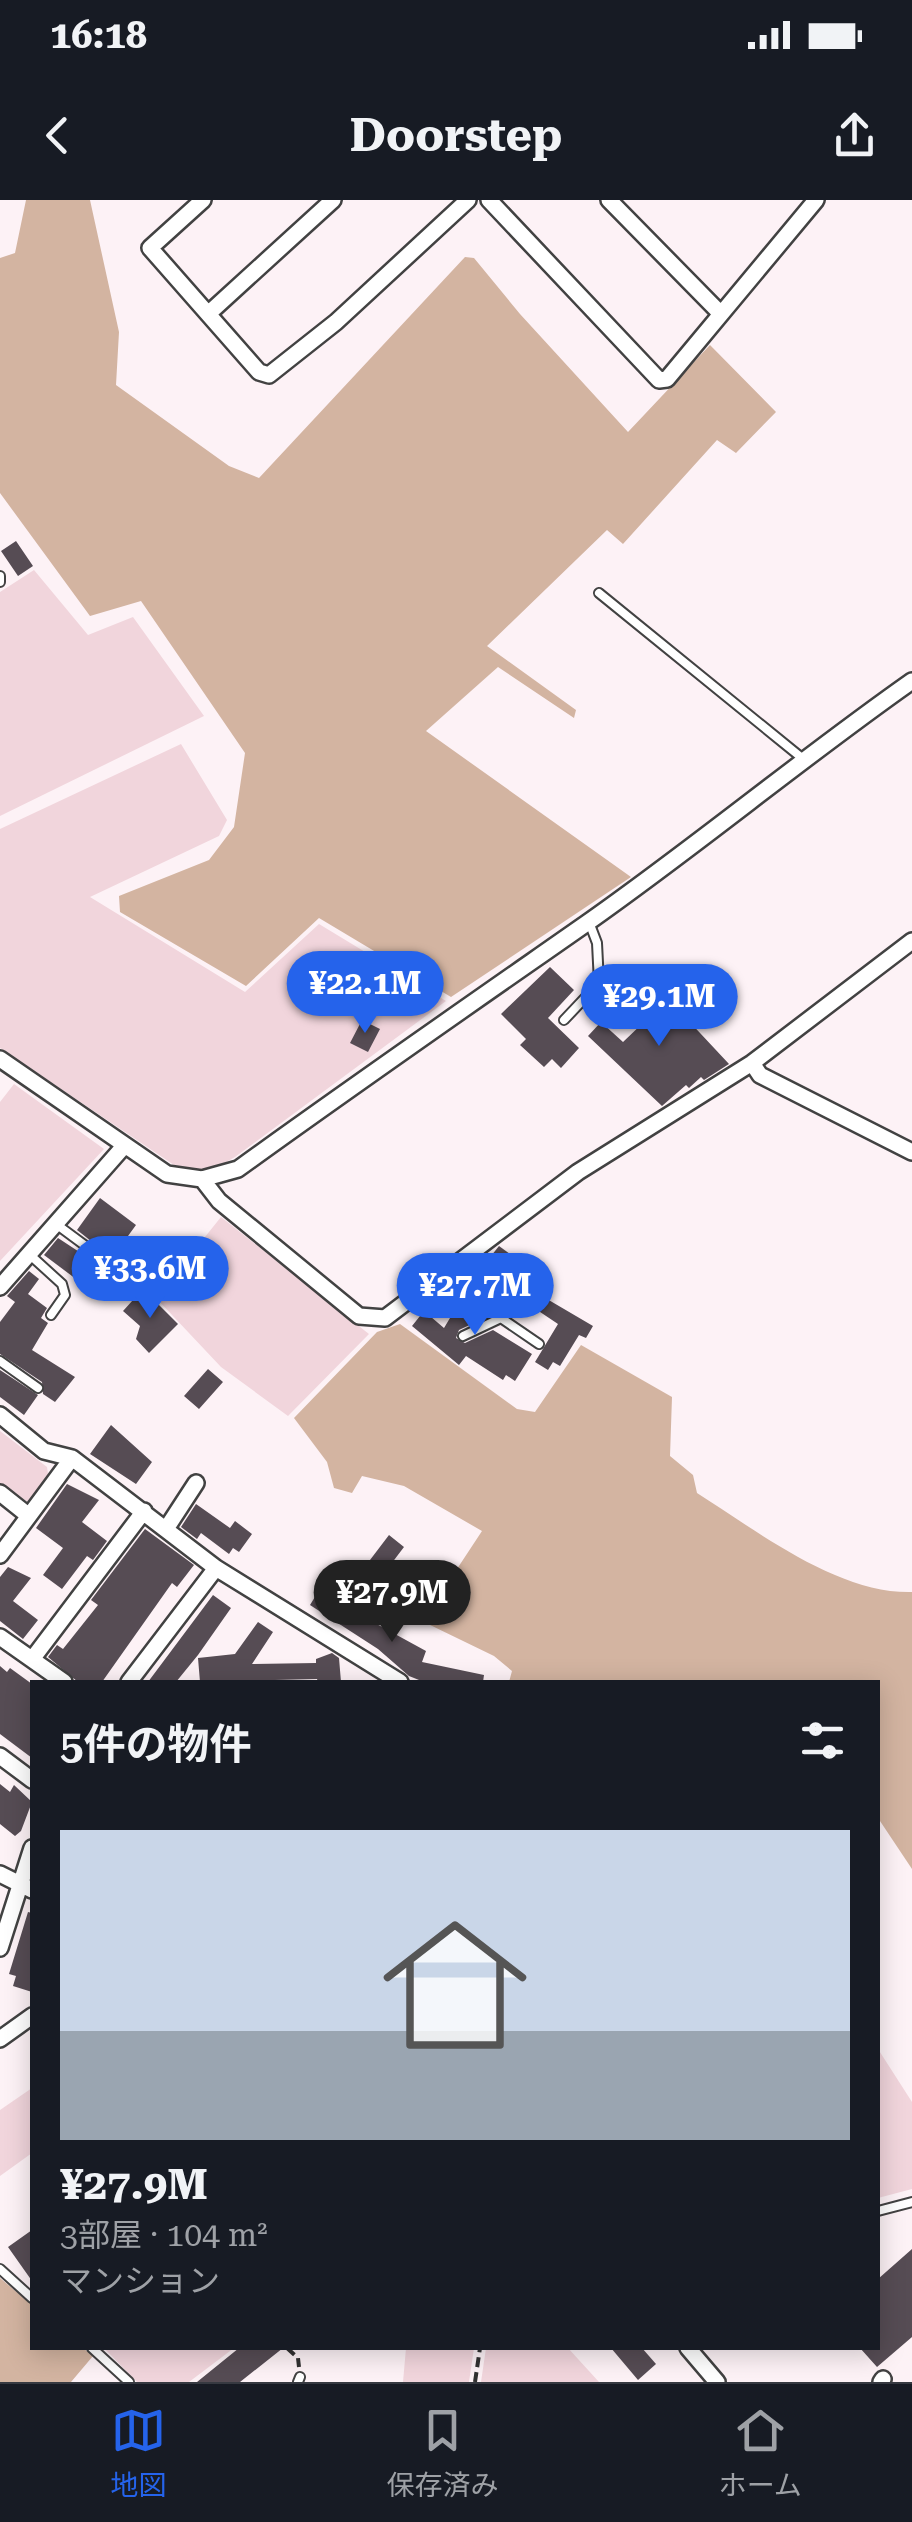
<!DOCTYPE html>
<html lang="ja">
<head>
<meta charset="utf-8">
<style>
	body { margin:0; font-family:"Roboto Serif","Noto Sans JP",serif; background:#242831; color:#f1f3f6; height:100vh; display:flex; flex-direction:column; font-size:38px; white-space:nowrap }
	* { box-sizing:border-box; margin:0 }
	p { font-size:32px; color:#9ea1a6 }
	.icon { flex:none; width:55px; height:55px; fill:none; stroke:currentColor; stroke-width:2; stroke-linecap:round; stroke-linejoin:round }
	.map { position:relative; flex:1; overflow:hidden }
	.details { position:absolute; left:30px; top:1480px; width:850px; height:670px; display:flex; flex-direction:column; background:#171b24; border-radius:0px; box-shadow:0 5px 25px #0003 }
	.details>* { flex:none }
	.price { position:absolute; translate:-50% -85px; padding:0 22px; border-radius:35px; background:#2563eb; color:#fff; font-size:32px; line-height:65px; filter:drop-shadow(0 2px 5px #0008) }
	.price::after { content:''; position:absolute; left:50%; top:60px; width:30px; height:22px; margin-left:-15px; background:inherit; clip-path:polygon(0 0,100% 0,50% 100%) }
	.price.on { background:#222; color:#fff }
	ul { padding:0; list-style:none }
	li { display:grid; align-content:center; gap:20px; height:530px; padding:0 30px }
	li+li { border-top:2px solid #363941 }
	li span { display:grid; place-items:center; height:310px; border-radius:0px; color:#555 }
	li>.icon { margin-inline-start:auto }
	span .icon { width:180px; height:180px; fill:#fffc; stroke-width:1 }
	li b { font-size:42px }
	h2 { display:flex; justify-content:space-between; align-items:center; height:120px; padding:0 30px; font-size:42px }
	.status { display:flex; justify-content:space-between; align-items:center; height:70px; padding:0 50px; background:#171b24; direction:ltr }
	.status svg { height:28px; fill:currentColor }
	header { display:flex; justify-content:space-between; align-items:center; height:130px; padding:0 30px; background:#171b24; font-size:45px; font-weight:700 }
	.tabs { display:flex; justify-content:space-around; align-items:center; height:140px; border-top:2px solid #363941; background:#171b24; font-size:28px; color:#9ea1a6 }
	.tabs a { display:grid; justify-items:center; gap:5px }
	.tabs .on { color:#2563eb }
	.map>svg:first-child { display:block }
	.farmland { fill:#f1d5dc }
	.forest { fill:#d3b4a1 }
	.building { fill:#564c54 }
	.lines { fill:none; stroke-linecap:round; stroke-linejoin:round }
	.service-casing { stroke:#424242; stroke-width:12 }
	.minor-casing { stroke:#424242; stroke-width:20 }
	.path { stroke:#313131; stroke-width:4; stroke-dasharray:10 5; stroke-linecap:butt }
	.service { stroke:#fff; stroke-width:8 }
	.minor { stroke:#fff; stroke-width:15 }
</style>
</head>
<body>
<div class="status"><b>16:18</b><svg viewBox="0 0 49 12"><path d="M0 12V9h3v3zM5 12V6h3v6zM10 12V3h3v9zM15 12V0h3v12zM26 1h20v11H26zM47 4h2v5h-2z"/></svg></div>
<header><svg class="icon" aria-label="back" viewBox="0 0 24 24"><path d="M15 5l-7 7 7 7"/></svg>Doorstep<svg class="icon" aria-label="share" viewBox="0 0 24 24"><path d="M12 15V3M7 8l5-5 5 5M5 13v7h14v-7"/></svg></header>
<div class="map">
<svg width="912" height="2182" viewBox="0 0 912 2182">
	<rect width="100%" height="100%" fill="#fdf2f6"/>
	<!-- farmland -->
	<path class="farmland" d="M34,370L88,435L133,417L204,516L0,616V392Z
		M181,544L227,620L219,636L90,697L245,792L319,724L446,801L235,957L214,969L196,970L177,967L0,848V629Z
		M14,884L104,949L0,1061V902Z
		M221,1017L369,1134L288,1216L221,1167L156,1098Z
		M0,1231L47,1267L48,1274L28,1302L0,1285Z
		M878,1849L912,1902V1989L878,1998Z
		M32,1888V1953L0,1976V1910Z
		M104,2148H234L189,2182H137Z
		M406,2148H474L469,2182H403Z
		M486,2148H568L599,2182H481Z"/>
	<!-- forest -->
	<path class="forest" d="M26,0H90L119,132L116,185L229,266L259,278L465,57L474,58L520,114L628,232L710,145L776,212L736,253L717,240L623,344L607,330L487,446L576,510L574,518L498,467L426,531L631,677L451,797L319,718L246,786L120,712L119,696L209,660L234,627L245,553L141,401L90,416L0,293V58L15,53Z
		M400,1124L517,1209L535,1212L581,1145L672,1197L670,1256L693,1275L697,1293C757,1331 838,1394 912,1392V1669L878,1618V1482H509L512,1471L494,1456L393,1407L426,1416L482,1331L404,1286L362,1276L352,1293L334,1288L327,1262L294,1218L377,1132Z
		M0,2078L32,2105V2148H83L93,2156L71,2182H0Z"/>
	<!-- building -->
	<path class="building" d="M16,341L33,366L18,376L1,351Z
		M550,767L574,790L548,818L579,848L561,868L552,859L544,867L520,845L526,839L501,814Z
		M619,774L675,829L686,818L729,864L704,880L701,877L689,888L686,885L662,906L588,836L601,822L623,842L645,821L608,784Z
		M362,820L380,829L368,852L350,843Z
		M100,998L136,1025L120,1047L164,1080L156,1092L77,1030Z
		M58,1038L90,1059L76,1079L44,1055Z
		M499,1046L528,1067L518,1082L593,1126L586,1138L579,1135L560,1166L553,1162L548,1170L535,1162L558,1124L479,1071Z
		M29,1071L39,1079L28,1094L47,1108L41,1118L48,1123L32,1150L75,1177L55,1202L43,1194L42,1182L0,1154V1122L15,1102L7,1096Z
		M471,1083L492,1097L478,1121L459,1130L456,1138L465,1143L493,1130L532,1154L515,1181L506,1175L503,1180L466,1156L459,1165L412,1126L424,1111L444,1128Z
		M143,1089L178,1124L149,1153L136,1139L140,1126L123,1111Z
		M208,1169L223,1182L199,1209L184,1196Z
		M0,1170L38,1195L24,1215L0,1197Z
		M111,1225L152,1262L136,1284L90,1254Z
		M67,1284L99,1300L82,1322L107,1341L93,1360L87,1356L62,1389L43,1375L63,1348L36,1328Z
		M196,1304L230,1328L235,1321L252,1334L239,1352L233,1348L229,1354L201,1333L197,1339L181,1327Z
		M145,1329L194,1365L177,1387L172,1383L102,1482H78L48,1457L57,1445L63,1449L98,1405L91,1400Z
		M389,1335L404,1347L385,1372L370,1360Z
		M8,1367L31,1378L13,1401L38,1420L23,1439L0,1421V1377Z
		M318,1392L426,1451L422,1462L484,1475L483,1482H424L409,1476L378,1449L310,1405Z
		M213,1395L231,1408L198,1455L176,1482H148Z
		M258,1422L273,1432L252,1464L316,1463V1459L332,1453L339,1458L341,1482H318L317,1479L200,1482L198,1458L235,1454Z
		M0,1466L7,1472L10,1468L32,1484V1558L0,1534Z
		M0,1584L10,1592L14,1585L32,1602L21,1631L15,1636L0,1624Z
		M28,1712L32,1713V1792L13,1786L16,1776L9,1774Z
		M32,2030V2081L8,2047Z
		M912,2049V2137L877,2167L860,2148H878V2079Z
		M239,2148H283L240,2182H197Z
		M611,2148H642L656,2164L638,2180Z"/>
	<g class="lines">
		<defs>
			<path id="service" d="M0,376V382
				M599,393L802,558
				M564,820L599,783L597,743L589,722
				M56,1024L137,1084
				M29,1054L62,1084L65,1095L51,1115
				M456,1064L504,1096L501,1118
				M501,1118L539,1144
				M463,1136L501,1118
				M0,1161L38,1188
				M878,2011L912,2002
				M0,2069L32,2098
				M92,2148L129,2182
				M298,2182L300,2177"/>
			<path id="minor" d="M203,0L150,48L259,172L269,175L336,122L468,0
				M489,0L659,180L667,179L816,0
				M609,0L721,114
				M208,114L333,0
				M0,859L167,974L202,979L238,969C354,885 471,804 587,723C698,645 801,559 912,481
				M752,863L760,875L912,952
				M202,979L219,1001L359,1116L385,1118L578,972L752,863L912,741
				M0,1087L125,945
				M0,1215L44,1251L72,1258L216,1368L400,1482
				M0,1293L29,1316
				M166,1329L196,1283
				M0,1355L72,1258
				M0,1437L64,1482
				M33,1458L144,1311
				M129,1482L216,1368
				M0,1556L32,1580
				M0,1674L32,1690
				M0,1748L32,1648
				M0,1839L32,1816
				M688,2148L717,2182
				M881,2182L883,2179"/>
		</defs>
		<!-- service casing -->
		<use href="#service" class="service-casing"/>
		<!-- minor casing -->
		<use href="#minor" class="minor-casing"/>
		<!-- path -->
		<path class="path" d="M287,2148L298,2158L299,2167
			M475,2182L480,2148"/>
		<!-- service -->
		<use href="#service" class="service"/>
		<!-- minor -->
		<use href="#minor" class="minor"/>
	</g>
</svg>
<b class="price" style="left:365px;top:836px">¥22.1M</b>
<b class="price" style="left:659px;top:849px">¥29.1M</b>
<b class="price" style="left:150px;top:1121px">¥33.6M</b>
<b class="price" style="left:475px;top:1138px">¥27.7M</b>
<b class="price on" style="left:392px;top:1445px">¥27.9M</b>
<section class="details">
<h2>5件の物件<svg class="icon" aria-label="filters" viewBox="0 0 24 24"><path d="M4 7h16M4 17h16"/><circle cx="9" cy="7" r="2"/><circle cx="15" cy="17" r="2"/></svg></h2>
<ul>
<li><span style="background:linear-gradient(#c9d6e8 65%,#9aa5b1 0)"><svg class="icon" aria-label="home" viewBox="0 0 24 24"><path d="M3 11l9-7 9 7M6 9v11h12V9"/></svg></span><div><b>¥27.9M</b><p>3部屋 · 104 m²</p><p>マンション</p></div></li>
</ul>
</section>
</div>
<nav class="tabs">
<a class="on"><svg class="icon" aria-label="map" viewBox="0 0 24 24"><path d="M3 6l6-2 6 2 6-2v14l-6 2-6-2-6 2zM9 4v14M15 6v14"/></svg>地図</a>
<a><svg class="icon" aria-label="saved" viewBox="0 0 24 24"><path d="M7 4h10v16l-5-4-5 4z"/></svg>保存済み</a>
<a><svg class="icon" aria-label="home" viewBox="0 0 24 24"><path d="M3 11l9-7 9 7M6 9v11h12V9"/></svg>ホーム</a>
</nav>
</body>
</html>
